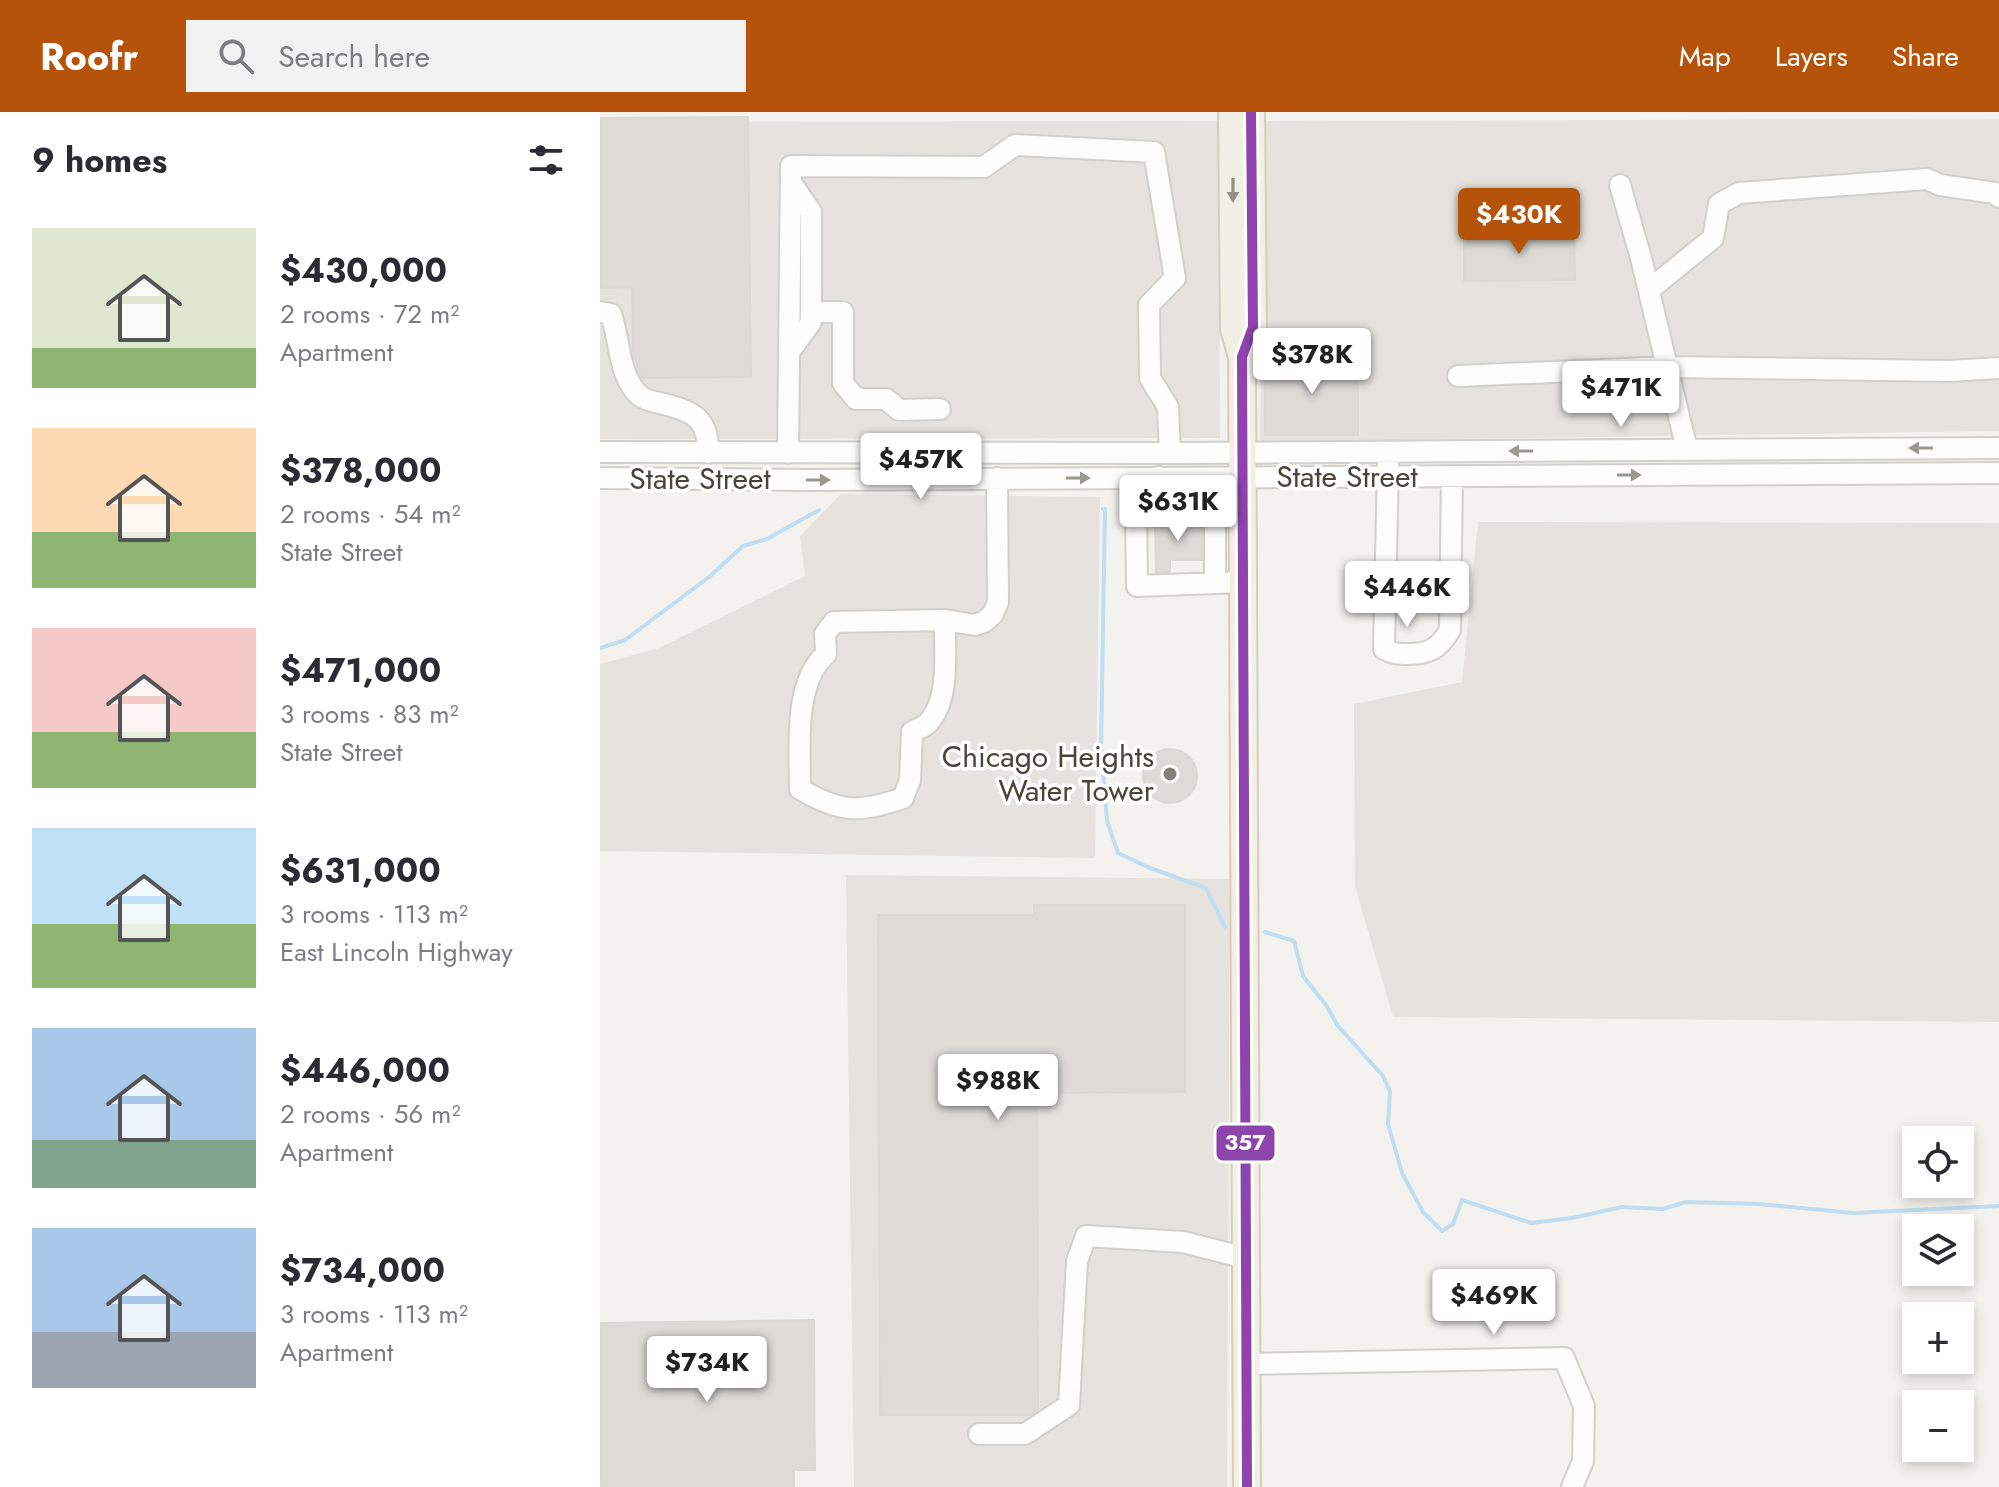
<!DOCTYPE html>
<html lang="en">
<head>
<meta charset="utf-8">
<style>
	body { margin:0; font-family:Jost,sans-serif; background:#f2f2f3; color:#2b2b33; height:100vh; display:flex; flex-direction:column; font-size:30px; white-space:nowrap }
	* { box-sizing:border-box; margin:0 }
	p { font-size:26px; color:#7c7c81 }
	.icon { flex:none; width:44px; height:44px; fill:none; stroke:currentColor; stroke-width:2; stroke-linecap:round; stroke-linejoin:round }
	.map { position:relative; flex:1; overflow:hidden }
	.sheet { display:flex; flex-direction:column; background:#fff; width:600px }
	.sheet>* { flex:none }
	.buttons { position:absolute; left:1302px; top:1014px; display:grid; gap:16px }
	.buttons a { display:grid; place-items:center; width:72px; height:72px; border-radius:0px; background:#fff; box-shadow:0 4px 12px #0003; font-size:40px }
	.price { position:absolute; translate:-50% -68px; padding:0 18px; border-radius:8px; background:#fff; color:#222; font-size:26px; line-height:52px; filter:drop-shadow(0 2px 4px #0008) }
	.price::after { content:''; position:absolute; left:50%; top:48px; width:24px; height:18px; margin-left:-12px; background:inherit; clip-path:polygon(0 0,100% 0,50% 100%) }
	.price.on { background:#b45309; color:#fff }
	ul { padding:0; list-style:none }
	li { display:flex; align-items:center; gap:24px; height:200px; padding:0 32px }
	li span { display:grid; place-items:center; flex:none; width:224px; height:160px; border-radius:0px; color:#555 }
	li>.icon { margin-inline-start:auto }
	span .icon { width:96px; height:96px; fill:#fffc; stroke-width:1 }
	li b { font-size:34px }
	h2 { display:flex; justify-content:space-between; align-items:center; height:96px; padding:0 32px; font-size:34px }
	header { display:flex; align-items:center; gap:48px; box-sizing:border-box; height:112px; padding:0 40px; background:#b45309; color:#fff }
	header strong { font-size:38px }
	nav { display:flex; gap:44px; margin-inline-start:auto; font-size:28px }
	.search { width:560px; height:72px; background:#f2f2f3; display:flex; align-items:center; gap:20px; box-sizing:border-box; padding:0 28px; border-radius:0px; color:#7c7c81; font-size:30px }
	main { display:flex; flex:1; min-height:0 }
	.map>svg:first-child { display:block }
	.industrial { fill:#e6e2de }
	.lines { fill:none; stroke-linecap:round; stroke-linejoin:round }
	.stream { stroke:#c0ddf1; stroke-width:4 }
	.building { fill:#dedbd6; stroke:#dcd9d4; stroke-width:2 }
	.minor-casing { stroke:#d2d0cb; stroke-width:24 }
	.major-casing { stroke:#d6cebb; stroke-width:30 }
	.minor { stroke:#fdfdfc; stroke-width:20 }
	.major { stroke:#f2efe6; stroke-width:26 }
	.bus-1-casing { stroke:#fff; stroke-width:16 }
	.bus-1 { stroke:#8e44ad; stroke-width:10 }
	.oneway { fill:#969187 }
	.oneway2 { fill:#9b9791 }
	.poi-dot { fill:#868178; stroke:#fff; stroke-width:3 }
	.labels { text-anchor:middle; stroke-width:7; stroke-linejoin:round; paint-order:stroke }
	.street-label { font-size:30px; fill:#4b4439; stroke:#fff }
	.poi-label { font-size:30px; fill:#4b4439; stroke:#fff; text-anchor:end }
	.line-badge { stroke:#fff; stroke-width:3 }
	.badge-label { font-size:22px; text-anchor:middle; font-weight:bold; fill:#fff }
</style>
</head>
<body>
<header>
<strong>Roofr</strong>
<div class="search"><svg class="icon" aria-label="search" viewBox="0 0 24 24"><circle cx="10" cy="10" r="6"/><path d="M15 15l6 6"/></svg>Search here</div>
<nav><a>Map</a><a>Layers</a><a>Share</a></nav>
</header>
<main>
<section class="sheet">
<h2>9 homes<svg class="icon" aria-label="filters" viewBox="0 0 24 24"><path d="M4 7h16M4 17h16"/><circle cx="9" cy="7" r="2"/><circle cx="15" cy="17" r="2"/></svg></h2>
<ul>
<li><span style="background:linear-gradient(#dfe7d0 75%,#8fb573 0)"><svg class="icon" aria-label="home" viewBox="0 0 24 24"><path d="M3 11l9-7 9 7M6 9v11h12V9"/></svg></span><div><b>$430,000</b><p>2 rooms · 72 m²</p><p>Apartment</p></div></li>
<li><span style="background:linear-gradient(#ffd9b3 65%,#8fb573 0)"><svg class="icon" aria-label="home" viewBox="0 0 24 24"><path d="M3 11l9-7 9 7M6 9v11h12V9"/></svg></span><div><b>$378,000</b><p>2 rooms · 54 m²</p><p>State Street</p></div></li>
<li><span style="background:linear-gradient(#f6c9c9 65%,#8fb573 0)"><svg class="icon" aria-label="home" viewBox="0 0 24 24"><path d="M3 11l9-7 9 7M6 9v11h12V9"/></svg></span><div><b>$471,000</b><p>3 rooms · 83 m²</p><p>State Street</p></div></li>
<li><span style="background:linear-gradient(#bfe0f5 60%,#8fb573 0)"><svg class="icon" aria-label="home" viewBox="0 0 24 24"><path d="M3 11l9-7 9 7M6 9v11h12V9"/></svg></span><div><b>$631,000</b><p>3 rooms · 113 m²</p><p>East Lincoln Highway</p></div></li>
<li><span style="background:linear-gradient(#a9c7e8 70%,#7fa58c 0)"><svg class="icon" aria-label="home" viewBox="0 0 24 24"><path d="M3 11l9-7 9 7M6 9v11h12V9"/></svg></span><div><b>$446,000</b><p>2 rooms · 56 m²</p><p>Apartment</p></div></li>
<li><span style="background:linear-gradient(#a9c7e8 65%,#9aa5b1 0)"><svg class="icon" aria-label="home" viewBox="0 0 24 24"><path d="M3 11l9-7 9 7M6 9v11h12V9"/></svg></span><div><b>$734,000</b><p>3 rooms · 113 m²</p><p>Apartment</p></div></li>
</ul>
</section>
<div class="map">
<svg width="1399" height="1375" viewBox="0 0 1399 1375">
	<rect width="100%" height="100%" fill="#f4f2ee"/>
	<!-- industrial -->
	<path class="industrial" d="M1399,7V319L660,330L663,9Z
		M619,9L620,326L0,327V10Z
		M241,382L500,385L495,746L0,739V552L59,536L205,464L200,424Z
		M878,410L1399,411V910L793,905L755,774L754,592L862,570Z
		M246,763L630,767L627,1375H254Z"/>
	<g class="lines">
		<!-- stream -->
		<path class="stream" d="M503,397H505L501,636L507,709L518,741L550,756L606,776L625,815
			M0,536L25,528L109,465L143,434L167,427L219,398
			M665,820L694,829L703,864L726,893L738,914L783,964L790,979L788,1012L802,1061L823,1100L842,1119L853,1112L862,1088L931,1111L972,1106L1022,1095L1063,1097L1086,1090L1159,1092L1253,1101L1399,1094"/>
	</g>
	<!-- building -->
	<path class="building" d="M148,5L151,265L42,266L33,240L32,175L0,176V6Z
		M974,118L975,168L864,169V119Z
		M665,246H758V323H665Z
		M599,407L602,410V448H570V460H556L555,411Z
		M543 664a27 27 0 1 1 54 0a27 27 0 1 1-54 0Z
		M434,793H585V980L437,981L438,1298L430,1303H280L278,803H434Z
		M214,1208L215,1358H194V1375H0V1211Z"/>
	<g class="lines">
		<defs>
			<path id="minor" d="M1020,73L1041,146L1087,338
				M1049,178L1113,126L1119,92L1139,81L1327,67L1340,73L1395,81L1399,85
				M0,200L11,202C20,227 18,265 40,284C46,289 56,290 64,292C94,299 109,308 108,341
				M211,200H243V271L256,287H286L299,298L340,297
				M190,239L211,210V100L192,72
				M858,264L1067,255L1349,259L1399,256
				M0,340L570,341L1399,336
				M188,341L191,54L384,55L415,33L554,40L575,166L549,193L550,266L568,295L570,341
				M788,353L784,537C793,542 799,542 809,542C830,542 839,536 850,518L852,364
				M559,365L560,395L536,396L537,474L643,470
				M0,366L208,368L1399,361
				M560,395L605,394L615,405V471
				M345,508C344,539 351,584 329,610C325,615 317,617 312,620L310,668L303,686C260,701 240,701 200,677C200,637 193,571 226,542L225,522L234,510L345,508L375,513L384,510L393,502L398,490L397,366
				M646,1252L964,1246L984,1294L983,1349L972,1375
				M379,1322H425L469,1293L477,1149L486,1124L583,1130L646,1146"/>
			<path id="major" d="M632,0L634,217L642,245L647,1375
				M642,245L653,215L651,0"/>
		</defs>
		<!-- minor casing -->
		<use href="#minor" class="minor-casing"/>
		<!-- major casing -->
		<use href="#major" class="major-casing"/>
		<!-- minor -->
		<use href="#minor" class="minor"/>
		<!-- major -->
		<use href="#major" class="major"/>
		<defs>
			<path id="bus-1" d="M647,1375L642,245L653,215L651,0"/>
		</defs>
		<!-- bus-1 casing -->
		<use href="#bus-1" class="bus-1-casing"/>
		<!-- bus-1 -->
		<use href="#bus-1" class="bus-1"/>
	</g>
	<!-- one-way arrows -->
	<defs><path id="oneway-solid" d="M-6-.8H1V-3.2L6.5 0L1 3.2V.8H-6Z" transform="scale(2)"/></defs>
	<use class="oneway" href="#oneway-solid" transform="translate(633 78) rotate(90)"/>
	<g class="oneway2">
		<use href="#oneway-solid" transform="translate(1321 336) rotate(180)"/>
		<use href="#oneway-solid" transform="translate(921 339) rotate(180)"/>
		<use href="#oneway-solid" transform="translate(1029 363)"/>
		<use href="#oneway-solid" transform="translate(478 366)"/>
		<use href="#oneway-solid" transform="translate(218 368)"/>
	</g>
	<!-- markers -->
	<circle class="poi-dot" cx="570" cy="662" r="8"/>
	<g class="labels">
		<!-- street labels -->
		<g class="street-label">
			<text x="747" y="375">State Street</text>
			<text x="100" y="377">State Street</text>
		</g>
		<!-- poi labels -->
		<g class="poi-label">
			<text x="554" y="655">Chicago Heights<tspan x="554" dy="34">Water Tower</tspan></text>
		</g>
	</g>
	<rect class="line-badge" x="615" y="1012" width="61" height="38" rx="8" fill="#8e44ad"/>
	<g class="badge-label">
		<text x="645" y="1038">357</text>
	</g>
</svg>
<div class="buttons">
<a><svg class="icon" aria-label="locate" viewBox="0 0 24 24"><circle cx="12" cy="12" r="6"/><path d="M12 2v4M12 18v4M2 12h4M18 12h4"/></svg></a>
<a><svg class="icon" aria-label="layers" viewBox="0 0 24 24"><path d="M12 4l9 5-9 5-9-5zM3 14l9 5 9-5"/></svg></a>
<a>+</a>
<a>−</a>
</div>
<b class="price on" style="left:919px;top:144px">$430K</b>
<b class="price" style="left:712px;top:284px">$378K</b>
<b class="price" style="left:1021px;top:317px">$471K</b>
<b class="price" style="left:321px;top:389px">$457K</b>
<b class="price" style="left:578px;top:431px">$631K</b>
<b class="price" style="left:807px;top:517px">$446K</b>
<b class="price" style="left:398px;top:1010px">$988K</b>
<b class="price" style="left:894px;top:1225px">$469K</b>
<b class="price" style="left:107px;top:1292px">$734K</b>
</div>
</main>
</body>
</html>
